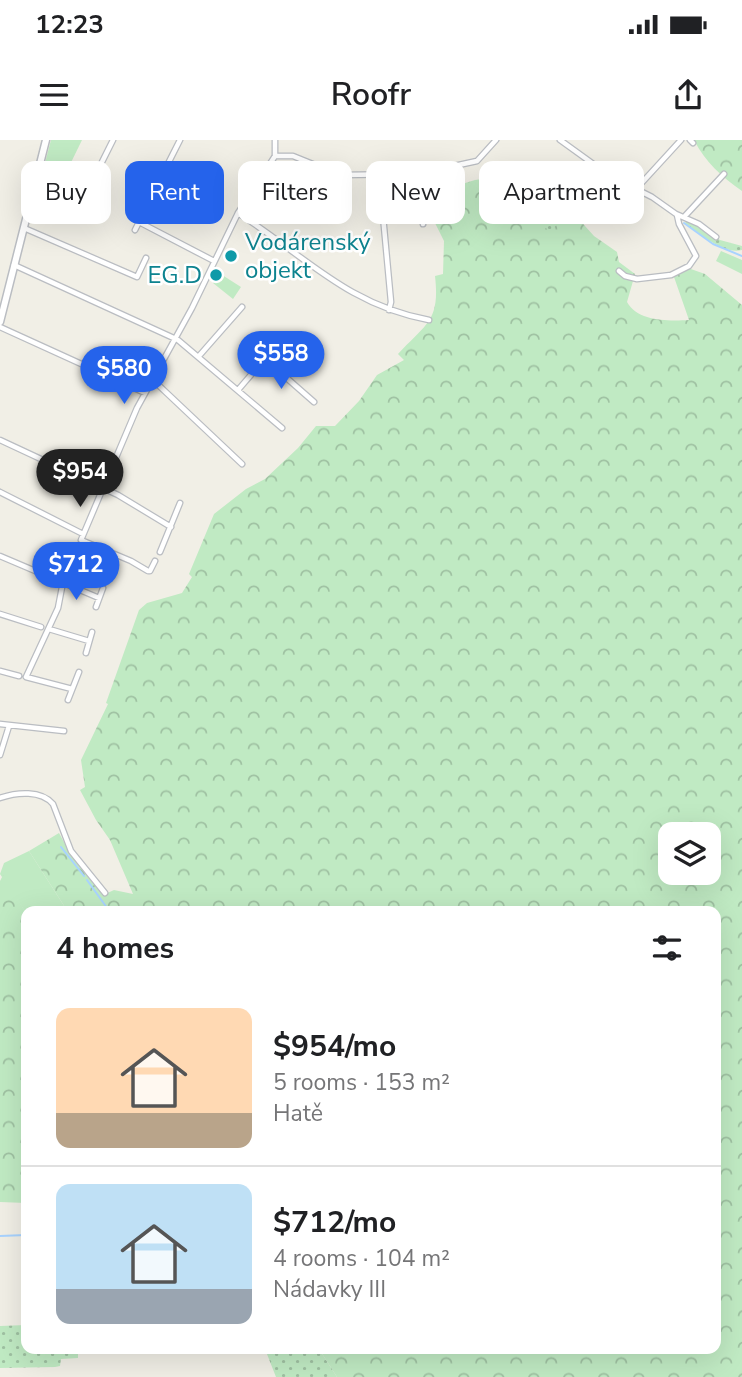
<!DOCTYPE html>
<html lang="en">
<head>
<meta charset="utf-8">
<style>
	body { margin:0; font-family:"Nunito Sans",sans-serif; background:#f2f2f2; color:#202124; height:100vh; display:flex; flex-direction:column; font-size:26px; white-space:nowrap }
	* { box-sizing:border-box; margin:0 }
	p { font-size:23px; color:#757577 }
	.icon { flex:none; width:38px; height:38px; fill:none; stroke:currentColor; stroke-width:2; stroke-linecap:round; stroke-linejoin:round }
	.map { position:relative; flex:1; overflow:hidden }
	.side { position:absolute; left:21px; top:766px; width:700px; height:448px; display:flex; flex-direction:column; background:#fff; border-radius:14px; box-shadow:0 7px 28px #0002 }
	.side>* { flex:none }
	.banner { position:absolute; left:21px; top:21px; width:700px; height:63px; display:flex; gap:14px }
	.tools { position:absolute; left:658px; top:682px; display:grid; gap:14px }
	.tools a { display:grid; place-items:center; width:63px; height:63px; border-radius:14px; background:#fff; box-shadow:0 7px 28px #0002; font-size:35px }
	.price { position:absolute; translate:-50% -60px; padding:0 16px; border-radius:24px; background:#2563eb; color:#fff; font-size:23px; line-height:46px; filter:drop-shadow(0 2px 4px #0008) }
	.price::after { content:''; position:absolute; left:50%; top:42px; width:21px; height:16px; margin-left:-10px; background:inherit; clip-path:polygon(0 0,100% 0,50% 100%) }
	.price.active { background:#222; color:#fff }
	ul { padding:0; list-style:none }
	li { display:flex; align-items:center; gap:21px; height:175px; padding:0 35px }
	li+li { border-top:2px solid #e0e0e0 }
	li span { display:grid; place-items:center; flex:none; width:196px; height:140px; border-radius:14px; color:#555 }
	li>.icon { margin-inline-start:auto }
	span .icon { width:84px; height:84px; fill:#fffc; stroke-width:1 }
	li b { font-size:30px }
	h2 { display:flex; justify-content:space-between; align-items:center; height:84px; padding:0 35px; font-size:30px }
	.chip { padding:0 24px; border-radius:14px; background:#fff; box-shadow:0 7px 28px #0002; font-size:24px; line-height:63px }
	.chip.active { background:#2563eb; color:#fff }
	.status { display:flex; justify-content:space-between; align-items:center; height:49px; padding:0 35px; background:#fff; direction:ltr }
	.status svg { height:19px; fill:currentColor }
	header { display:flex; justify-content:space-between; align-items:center; height:91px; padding:0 35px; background:#fff; font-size:32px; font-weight:600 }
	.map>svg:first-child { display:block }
	.grass { fill:#c0eac3 }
	.forest { fill:url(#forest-crowns); fill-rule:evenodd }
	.park { fill:url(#park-dots) }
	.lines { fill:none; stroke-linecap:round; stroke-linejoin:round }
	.stream { stroke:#a8d3ff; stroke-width:2 }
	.minor-casing { stroke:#babdc2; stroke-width:7 }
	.tertiary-casing { stroke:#babdc2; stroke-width:9 }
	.minor { stroke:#fff; stroke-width:4.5 }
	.tertiary { stroke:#fff; stroke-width:6 }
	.culture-dot { fill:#0f9aa8; stroke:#fff; stroke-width:2.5 }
	.labels { text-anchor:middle; stroke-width:5; stroke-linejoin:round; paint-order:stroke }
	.culture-label { font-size:24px; fill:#0d838f; stroke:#fff; text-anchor:start }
</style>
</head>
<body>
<div class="status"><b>12:23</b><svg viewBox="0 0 49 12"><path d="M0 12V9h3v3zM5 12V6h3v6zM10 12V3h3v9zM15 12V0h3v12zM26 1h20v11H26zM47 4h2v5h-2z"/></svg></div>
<header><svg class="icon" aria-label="menu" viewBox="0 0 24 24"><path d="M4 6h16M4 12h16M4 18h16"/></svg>Roofr<svg class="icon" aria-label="share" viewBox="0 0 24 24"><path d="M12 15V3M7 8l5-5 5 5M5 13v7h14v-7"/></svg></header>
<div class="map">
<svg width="742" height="1237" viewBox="0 0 742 1237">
	<defs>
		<pattern id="forest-crowns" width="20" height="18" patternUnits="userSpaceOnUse" patternTransform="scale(1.75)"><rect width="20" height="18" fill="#c0eac3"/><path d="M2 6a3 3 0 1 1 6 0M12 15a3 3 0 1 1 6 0" fill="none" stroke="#9fc1a2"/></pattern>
		<pattern id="park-dots" width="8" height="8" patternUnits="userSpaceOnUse" patternTransform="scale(1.75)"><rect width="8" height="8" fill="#c0eac3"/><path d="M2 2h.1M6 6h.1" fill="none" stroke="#9fc1a2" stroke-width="1.8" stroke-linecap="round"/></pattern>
	</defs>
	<rect width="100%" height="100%" fill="#f1efe6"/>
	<!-- grass -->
	<path class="grass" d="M51,0H82L60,45L41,38Z
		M721,111L742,120V134L716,121Z
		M219,133L241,147L233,159L213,143Z
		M29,711L68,772L26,773L0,734L4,723Z"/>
	<!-- forest -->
	<path class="forest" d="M694,0H742V51C721,36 706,23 694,0Z
		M511,35L551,55L576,76L594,96L617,112L619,122L635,134L627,162C638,182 669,181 689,180L674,137L688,128L705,134L742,165V1237H337L319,1209H716V772H68L29,711L59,693L70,713L103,755L114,750L133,754L110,700L96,680L80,650L85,647L81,620L108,564L106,563L139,470L147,463L182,453L192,437L189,434L214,374L246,349L265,339L298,308L316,286H335L359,261L377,235L404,220L398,214C427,183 440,181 435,136L443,134L444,101L435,83L434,72L451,71L452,47L475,40ZM670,695H709V733H670Z
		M3,735L26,773V1063L0,1062V741Z"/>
	<!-- park -->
	<path class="park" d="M531,64L561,80L551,91L523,76Z
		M691,80L720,100L742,106V110C724,115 699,93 684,83Z
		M26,1185V1209H78V1218L61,1219L60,1226L55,1227L0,1228V1186Z
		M265,1209H319L337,1237H276Z"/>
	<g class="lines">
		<!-- stream -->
		<path class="stream" d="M684,83L713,104L742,116
			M61,707L84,736
			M87,740L110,772
			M0,1096L26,1095"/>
		<defs>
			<path id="minor" d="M560,0L610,36L652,57L676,74L699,84L716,97
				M690,0L693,3
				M275,16H293L340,35L417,34L477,21L496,0
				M394,35L417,53L423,84
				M637,48L681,0
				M77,72L113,0
				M238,73C304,115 347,165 429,180
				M375,75H390
				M383,76L391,162L389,170
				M684,77L724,34
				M140,79L180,0
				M24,88L137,137L146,118
				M135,90L139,82L214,121
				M14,125L178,200L282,288
				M619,131L625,136L637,139L671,135L689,126L696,116L679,84L677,75
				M0,187L145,253
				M199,216L242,167
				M265,219L314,262
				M153,240L242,324
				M238,250L281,200
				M0,300L118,355L171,387
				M0,352L83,394
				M160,412L180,363
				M0,416L99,458
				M155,421L150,431H148L131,421L81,400L137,268L192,168L238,73L275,16V0
				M63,442L58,468L26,537L72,549
				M96,467L103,448
				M0,474L41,487
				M49,489L89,501
				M86,513L92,492
				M0,531L19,536
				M68,560L79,532
				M0,584L64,591
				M0,615L9,586
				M0,658C17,652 41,650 53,664L71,711L105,753"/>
			<path id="tertiary" d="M0,182L46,0"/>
		</defs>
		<!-- minor casing -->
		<use href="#minor" class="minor-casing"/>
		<!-- tertiary casing -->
		<use href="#tertiary" class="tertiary-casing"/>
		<!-- minor -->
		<use href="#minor" class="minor"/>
		<!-- tertiary -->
		<use href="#tertiary" class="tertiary"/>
	</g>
	<!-- markers -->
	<g class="culture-dot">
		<circle cx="231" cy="116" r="7"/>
		<circle cx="216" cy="135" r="7"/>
	</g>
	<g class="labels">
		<!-- culture labels -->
		<g class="culture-label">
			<text x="245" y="110">Vodárenský<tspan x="245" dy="28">objekt</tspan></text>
			<text x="202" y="143" text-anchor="end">EG.D</text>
		</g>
	</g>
</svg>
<div class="tools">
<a><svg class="icon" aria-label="layers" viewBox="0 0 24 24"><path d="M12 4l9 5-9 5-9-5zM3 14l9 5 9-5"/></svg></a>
</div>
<b class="price" style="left:281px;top:251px">$558</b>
<b class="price" style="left:124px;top:266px">$580</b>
<b class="price active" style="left:80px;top:369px">$954</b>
<b class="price" style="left:76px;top:462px">$712</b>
<div class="banner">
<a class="chip">Buy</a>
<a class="chip active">Rent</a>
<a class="chip">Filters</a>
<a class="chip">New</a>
<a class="chip">Apartment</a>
</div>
<section class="side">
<h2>4 homes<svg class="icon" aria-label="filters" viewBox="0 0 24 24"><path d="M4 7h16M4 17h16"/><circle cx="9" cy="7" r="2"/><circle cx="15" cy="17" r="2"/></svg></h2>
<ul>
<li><span style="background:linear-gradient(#ffd9b3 75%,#b9a48a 0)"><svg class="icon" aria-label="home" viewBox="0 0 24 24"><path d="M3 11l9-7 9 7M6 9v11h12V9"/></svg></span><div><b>$954/mo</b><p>5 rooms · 153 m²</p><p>Hatě</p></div></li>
<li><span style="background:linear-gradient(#bfe0f5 75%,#9aa5b1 0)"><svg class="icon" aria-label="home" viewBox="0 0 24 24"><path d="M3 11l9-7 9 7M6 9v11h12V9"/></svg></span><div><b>$712/mo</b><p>4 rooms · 104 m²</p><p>Nádavky III</p></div></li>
</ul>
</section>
</div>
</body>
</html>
